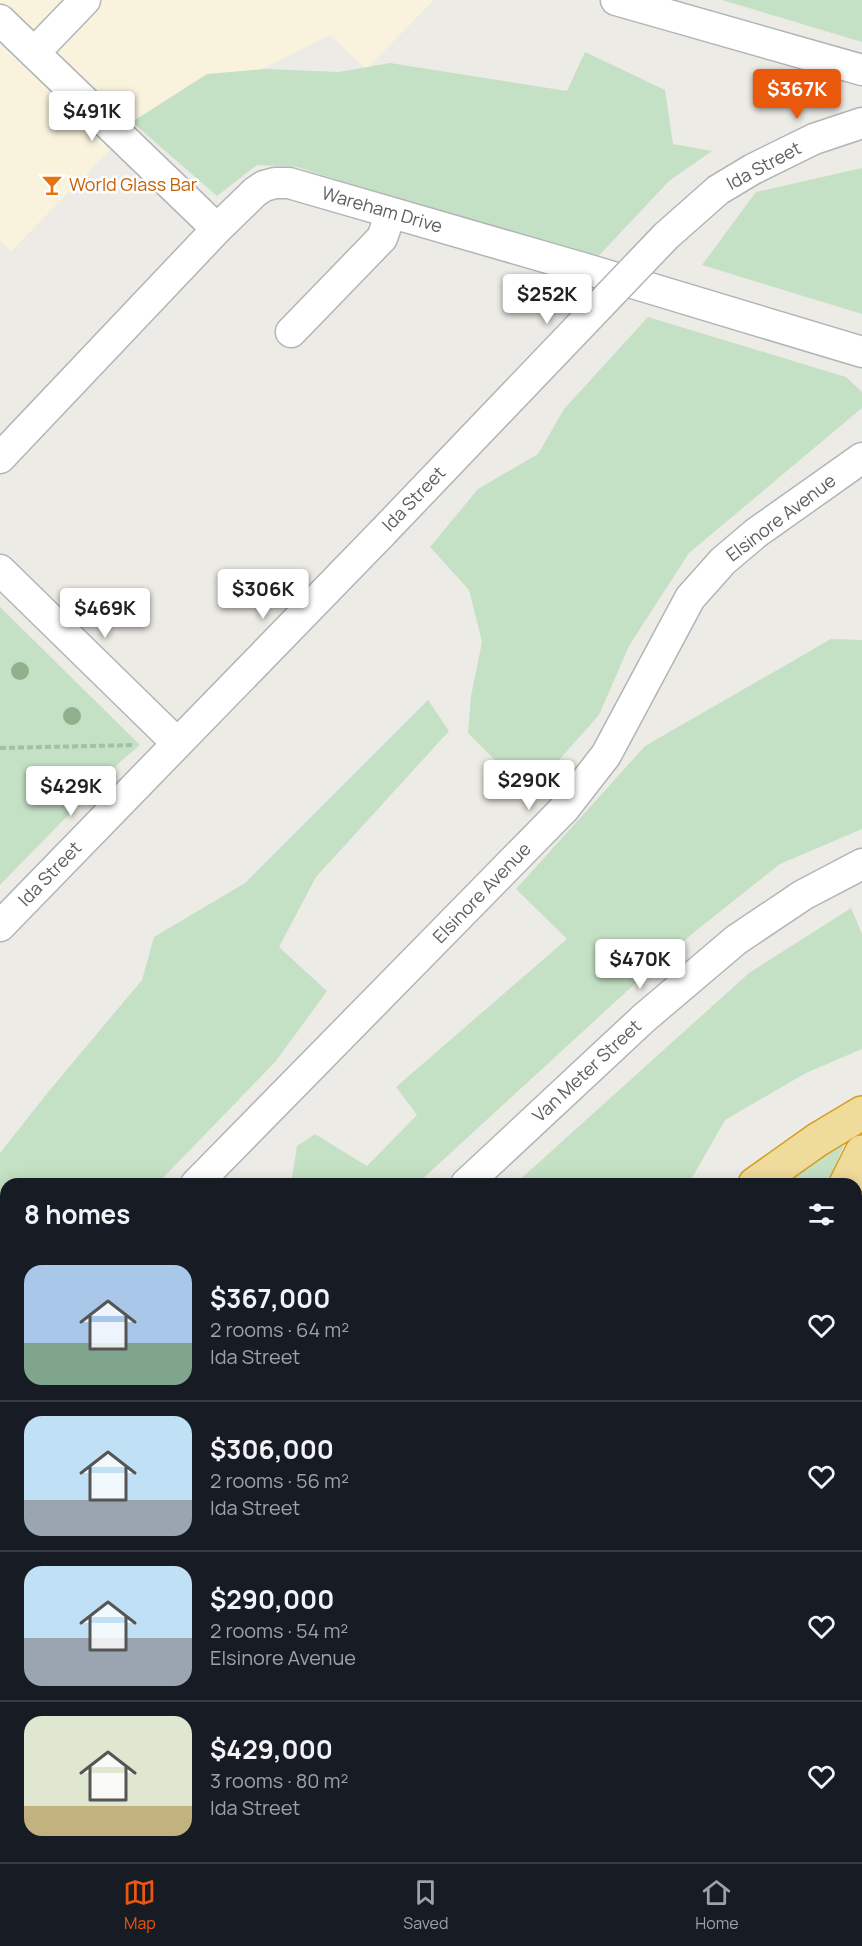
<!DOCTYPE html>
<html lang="en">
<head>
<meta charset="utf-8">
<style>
	body { margin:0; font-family:Manrope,sans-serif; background:#20242c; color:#f1f3f6; height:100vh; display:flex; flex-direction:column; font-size:22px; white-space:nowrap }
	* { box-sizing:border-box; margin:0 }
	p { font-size:20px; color:#9ea1a6 }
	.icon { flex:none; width:33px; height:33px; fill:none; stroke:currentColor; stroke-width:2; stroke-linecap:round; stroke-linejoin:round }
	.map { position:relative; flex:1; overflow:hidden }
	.drawer { position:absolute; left:0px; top:1178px; width:862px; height:686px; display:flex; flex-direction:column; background:#171b24; border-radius:18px 18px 0 0; box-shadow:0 3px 15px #0003 }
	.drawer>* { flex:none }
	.price { position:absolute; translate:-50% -51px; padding:0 14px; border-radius:6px; background:#fff; color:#222; font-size:20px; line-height:39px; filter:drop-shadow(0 2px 3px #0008) }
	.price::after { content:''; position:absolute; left:50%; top:36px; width:18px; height:14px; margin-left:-9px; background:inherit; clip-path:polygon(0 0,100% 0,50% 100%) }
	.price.current { background:#ea580c; color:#fff }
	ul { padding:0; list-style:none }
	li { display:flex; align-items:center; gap:18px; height:150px; padding:0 24px }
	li+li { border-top:2px solid #363941 }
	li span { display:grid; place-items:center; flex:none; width:168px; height:120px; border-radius:18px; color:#555 }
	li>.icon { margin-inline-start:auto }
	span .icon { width:72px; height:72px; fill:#fffc; stroke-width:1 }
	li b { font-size:26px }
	h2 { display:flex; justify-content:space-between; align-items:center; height:72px; padding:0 24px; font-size:26px }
	.tabs { display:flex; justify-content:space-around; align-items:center; height:84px; border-top:2px solid #363941; background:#171b24; font-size:16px; color:#9ea1a6 }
	.tabs a { display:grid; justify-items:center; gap:3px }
	.tabs .current { color:#ea580c }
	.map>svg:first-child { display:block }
	.commercial { fill:#f9f3de }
	.green { fill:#c5e1c5 }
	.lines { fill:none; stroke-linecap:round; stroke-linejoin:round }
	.minor-casing { stroke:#b2b5b8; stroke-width:33 }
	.major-casing { stroke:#dfc06c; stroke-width:36 }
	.highway-casing { stroke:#d49e1e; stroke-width:36 }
	.path { stroke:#9fc1a9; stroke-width:4; stroke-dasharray:6 3; stroke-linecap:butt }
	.minor { stroke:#fff; stroke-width:30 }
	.major { stroke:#f4ebb3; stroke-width:33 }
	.highway { stroke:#efdb9a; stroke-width:33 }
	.minor-bridge-casing { stroke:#b2b5b8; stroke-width:33; stroke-linecap:butt }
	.minor-bridge { stroke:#fff; stroke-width:30 }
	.tree { fill:#8eb08c }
	.labels { text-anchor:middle; stroke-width:5; stroke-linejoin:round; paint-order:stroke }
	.street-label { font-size:18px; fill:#5d6063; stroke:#fff }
	.food-label { font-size:18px; fill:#c56008; stroke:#fff; text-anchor:start }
</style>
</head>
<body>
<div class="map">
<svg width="862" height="1862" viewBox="0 0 862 1862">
	<rect width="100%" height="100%" fill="#edebe5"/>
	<!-- commercial -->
	<path class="commercial" d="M0,0H434L366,69L330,35L122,138L11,251L0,240Z
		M862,1659V1862H503L514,1857H856V1663Z"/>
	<!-- green -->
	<path class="green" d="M722,0H862V42Z
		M585,52L665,90L673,144L712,151L669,181L593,262L297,167L257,165L217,196L132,122L207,74L266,69L339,72L390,63L567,91Z
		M862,168V314L702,265L756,192Z
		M648,317L846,377L862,392V408L689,553L629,646L599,715L529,794L468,733L471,696L482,642L469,590L430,547L478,489L538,454L564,409Z
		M0,607L140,745L121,761L0,885Z
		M831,639L862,640V829L780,864L698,929L651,969L418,1183H291L297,1146L315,1134L367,1166L417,1115L396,1087L567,939L516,889L645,746Z
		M428,700L449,731L316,877L279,947L327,991L276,1061L158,1183L6,1184V1339L0,1345V1153L49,1091L142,980L154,937L245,883Z
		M851,908L862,934V1049L806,1073L725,1120L689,1183H516L749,973Z
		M845,1142L828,1183L784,1184L786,1182Z
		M6,1553V1802L0,1803V1557Z
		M862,1771V1862H665L683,1857H856L857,1774Z"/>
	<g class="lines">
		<defs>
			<path id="minor" d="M616,0L862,70
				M0,20L217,229
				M34,53L85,0
				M753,169L814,139L862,123
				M291,332L382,238L391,213
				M0,458L217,229L255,192L264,186L275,183H289L586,269L862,352
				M0,570L177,743
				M0,926L383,532
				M196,1184L564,809L606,755L690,598L723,561L756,533L862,458
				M466,1184L644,1018L736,940L803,895L862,864
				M0,1382L6,1376
				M0,1517L6,1512"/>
			<path id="major" d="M856,1580L862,1577
				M0,1857L6,1856"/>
			<path id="highway" d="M755,1184L817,1140L862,1113
				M846,1184L862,1152
				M856,1253L862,1250
				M856,1345L862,1342
				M856,1392L862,1390
				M856,1610L862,1621
				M856,1666L862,1662
				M32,1862L38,1857
				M170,1862L175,1857
				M503,1862L514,1857"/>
		</defs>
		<!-- minor casing -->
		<use href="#minor" class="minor-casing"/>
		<!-- major casing -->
		<use href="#major" class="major-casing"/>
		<!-- highway casing -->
		<use href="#highway" class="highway-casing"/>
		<!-- path -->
		<path class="path" d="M0,748L134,745"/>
		<!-- minor -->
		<use href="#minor" class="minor"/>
		<!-- major -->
		<use href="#major" class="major"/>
		<!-- highway -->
		<use href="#highway" class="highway"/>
		<defs>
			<path id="minor-bridge" d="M383,532L666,236L718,190L753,169"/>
		</defs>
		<!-- minor-bridge casing -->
		<use href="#minor-bridge" class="minor-bridge-casing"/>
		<!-- minor-bridge -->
		<use href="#minor-bridge" class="minor-bridge"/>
	</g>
	<!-- trees -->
	<g class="tree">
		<circle cx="20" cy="671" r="9"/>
		<circle cx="72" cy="716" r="9"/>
	</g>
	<!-- icons -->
	<defs>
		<symbol id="bar-bare" viewBox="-9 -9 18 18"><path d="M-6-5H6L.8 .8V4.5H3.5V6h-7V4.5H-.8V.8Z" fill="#e8710a" stroke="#fff" stroke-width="2.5" paint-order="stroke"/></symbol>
	</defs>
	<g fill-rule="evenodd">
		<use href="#bar-bare" x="37" y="170" width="30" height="30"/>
	</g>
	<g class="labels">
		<!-- street labels -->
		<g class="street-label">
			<text transform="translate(764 166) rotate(-28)" y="6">Ida Street</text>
			<text transform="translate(382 210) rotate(16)" y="6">Wareham Drive</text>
			<text transform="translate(414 499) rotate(-46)" y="6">Ida Street</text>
			<text transform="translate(781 518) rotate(-37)" y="6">Elsinore Avenue</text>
			<text transform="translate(50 874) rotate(-46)" y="6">Ida Street</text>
			<text transform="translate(482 893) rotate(-46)" y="6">Elsinore Avenue</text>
			<text transform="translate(587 1071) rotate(-43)" y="6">Van Meter Street</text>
		</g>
		<!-- food labels -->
		<g class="food-label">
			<text x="69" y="191">World Glass Bar</text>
		</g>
	</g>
</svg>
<b class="price current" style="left:797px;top:120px">$367K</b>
<b class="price" style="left:92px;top:142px">$491K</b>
<b class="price" style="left:547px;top:325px">$252K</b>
<b class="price" style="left:263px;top:620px">$306K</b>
<b class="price" style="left:105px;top:639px">$469K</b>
<b class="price" style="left:529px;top:811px">$290K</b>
<b class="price" style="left:71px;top:817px">$429K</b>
<b class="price" style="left:640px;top:990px">$470K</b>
<section class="drawer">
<h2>8 homes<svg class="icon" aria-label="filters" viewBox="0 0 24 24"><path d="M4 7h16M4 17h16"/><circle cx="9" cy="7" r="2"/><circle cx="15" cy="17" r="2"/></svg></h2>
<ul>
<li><span style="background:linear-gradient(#a9c7e8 65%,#7fa58c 0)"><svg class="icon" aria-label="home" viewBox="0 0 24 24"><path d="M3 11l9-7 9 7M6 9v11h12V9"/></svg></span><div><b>$367,000</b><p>2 rooms · 64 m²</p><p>Ida Street</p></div><svg class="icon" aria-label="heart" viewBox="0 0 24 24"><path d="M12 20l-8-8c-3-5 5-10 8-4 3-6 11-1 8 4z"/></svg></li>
<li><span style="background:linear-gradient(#bfe0f5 70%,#9aa5b1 0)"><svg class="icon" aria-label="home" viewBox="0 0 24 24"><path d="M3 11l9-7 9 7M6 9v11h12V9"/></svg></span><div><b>$306,000</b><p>2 rooms · 56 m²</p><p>Ida Street</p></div><svg class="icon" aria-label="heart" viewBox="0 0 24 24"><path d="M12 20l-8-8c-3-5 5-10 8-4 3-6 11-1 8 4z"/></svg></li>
<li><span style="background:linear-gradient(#bfe0f5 60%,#9aa5b1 0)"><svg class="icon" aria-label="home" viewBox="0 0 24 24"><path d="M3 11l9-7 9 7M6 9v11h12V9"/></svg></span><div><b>$290,000</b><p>2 rooms · 54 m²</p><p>Elsinore Avenue</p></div><svg class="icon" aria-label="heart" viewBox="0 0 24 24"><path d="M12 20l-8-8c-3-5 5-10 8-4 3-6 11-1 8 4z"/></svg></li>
<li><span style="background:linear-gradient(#dfe7d0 75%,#c2b280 0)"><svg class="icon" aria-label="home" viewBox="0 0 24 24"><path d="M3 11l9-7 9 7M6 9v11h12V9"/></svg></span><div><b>$429,000</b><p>3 rooms · 80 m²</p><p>Ida Street</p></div><svg class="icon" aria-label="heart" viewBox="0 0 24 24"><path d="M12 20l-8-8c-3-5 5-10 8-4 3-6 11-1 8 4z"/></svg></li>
</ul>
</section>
</div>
<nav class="tabs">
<a class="current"><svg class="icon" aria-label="map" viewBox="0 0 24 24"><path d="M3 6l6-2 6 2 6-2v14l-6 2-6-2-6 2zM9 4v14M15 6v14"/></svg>Map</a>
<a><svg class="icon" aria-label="saved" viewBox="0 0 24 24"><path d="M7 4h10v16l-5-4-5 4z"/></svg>Saved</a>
<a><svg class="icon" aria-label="home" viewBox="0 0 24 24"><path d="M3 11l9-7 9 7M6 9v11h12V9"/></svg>Home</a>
</nav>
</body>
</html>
